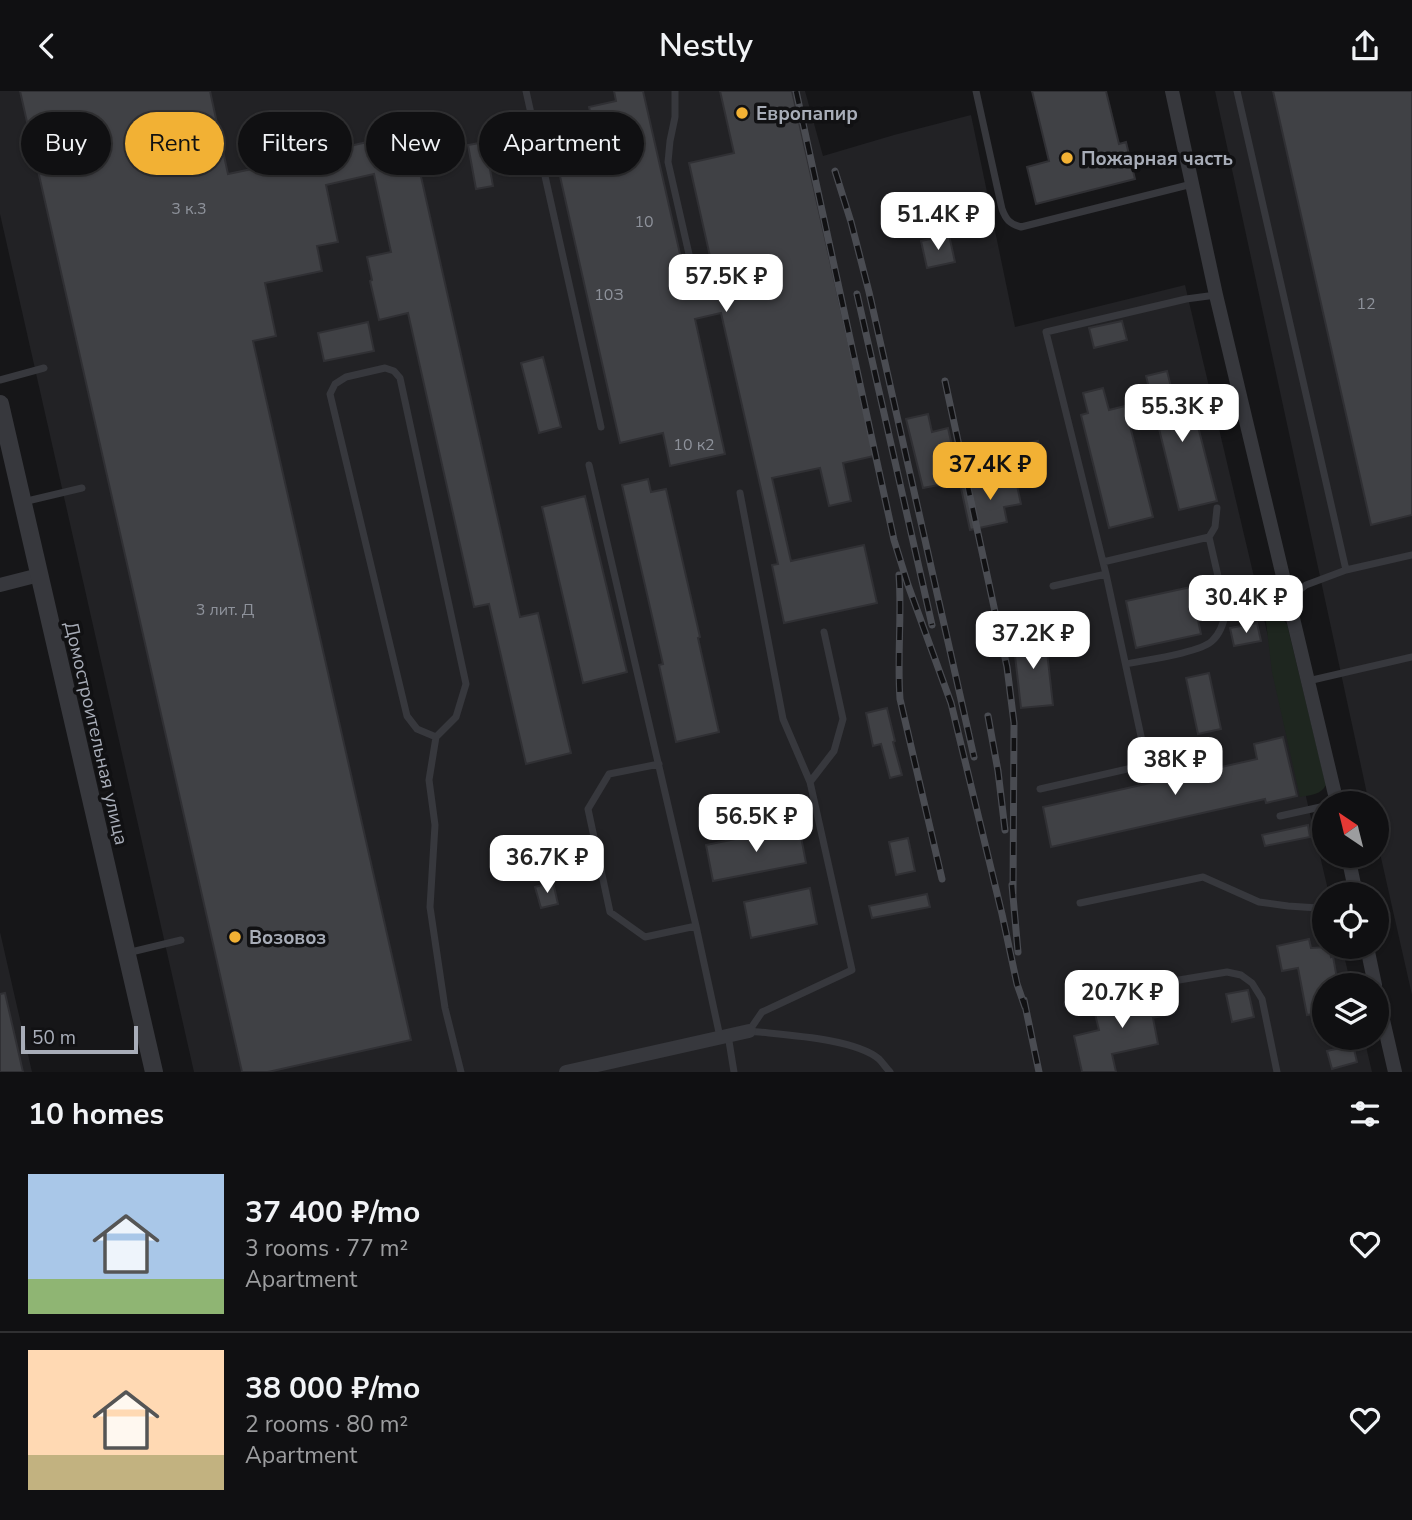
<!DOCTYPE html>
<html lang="en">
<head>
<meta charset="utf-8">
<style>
	body { margin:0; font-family:"Nunito Sans",sans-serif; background:#19191b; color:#f1f3f6; height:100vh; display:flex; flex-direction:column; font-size:26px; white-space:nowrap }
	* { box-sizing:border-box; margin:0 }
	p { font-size:23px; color:#9c9d9f }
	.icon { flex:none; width:38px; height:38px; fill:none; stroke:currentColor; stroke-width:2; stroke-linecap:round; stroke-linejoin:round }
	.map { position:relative; height:981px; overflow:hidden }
	.drawer { display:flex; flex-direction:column; background:#101012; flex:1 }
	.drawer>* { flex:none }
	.banner { position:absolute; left:21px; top:21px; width:700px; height:63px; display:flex; gap:14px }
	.needle { width:46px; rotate:325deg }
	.tools { position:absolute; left:1312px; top:700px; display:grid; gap:14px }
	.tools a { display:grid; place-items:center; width:77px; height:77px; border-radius:50%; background:#101012; box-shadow:0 2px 5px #0004,0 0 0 2px #303032; font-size:35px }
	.scale { position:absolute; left:21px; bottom:18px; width:117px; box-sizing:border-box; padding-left:7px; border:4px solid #a8adb8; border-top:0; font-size:19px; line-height:24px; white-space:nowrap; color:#a8adb8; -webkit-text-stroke:5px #111113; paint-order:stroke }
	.price { position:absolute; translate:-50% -60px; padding:0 16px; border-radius:14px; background:#fff; color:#222; font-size:23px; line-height:46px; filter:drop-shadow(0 2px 4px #0008) }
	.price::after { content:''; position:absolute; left:50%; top:42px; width:21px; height:16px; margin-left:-10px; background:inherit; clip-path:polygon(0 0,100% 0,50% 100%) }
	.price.on { background:#f2b134; color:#111 }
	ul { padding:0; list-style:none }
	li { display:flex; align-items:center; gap:21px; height:175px; padding:0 28px }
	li+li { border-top:2px solid #303032 }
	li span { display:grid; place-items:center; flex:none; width:196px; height:140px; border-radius:0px; color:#555 }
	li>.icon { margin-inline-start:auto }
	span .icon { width:84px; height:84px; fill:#fffc; stroke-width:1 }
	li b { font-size:30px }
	h2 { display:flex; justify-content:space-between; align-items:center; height:84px; padding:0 28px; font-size:30px }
	.chip { padding:0 24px; border-radius:32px; background:#101012; box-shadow:0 2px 5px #0004,0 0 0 2px #303032; font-size:24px; line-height:63px }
	.chip.on { background:#f2b134; color:#111 }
	header { display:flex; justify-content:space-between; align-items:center; height:91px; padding:0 28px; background:#101012; font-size:32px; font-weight:600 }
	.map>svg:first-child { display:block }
	.built { fill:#222225 }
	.green { fill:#1e261f }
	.building { fill:#404145; stroke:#303034; stroke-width:2 }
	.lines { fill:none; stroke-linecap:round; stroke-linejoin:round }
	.service { stroke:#37383d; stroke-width:7 }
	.minor { stroke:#37383d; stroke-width:14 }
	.tertiary { stroke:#37383d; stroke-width:18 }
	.rail-casing { stroke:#4a4c52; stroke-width:7 }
	.rail { stroke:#111113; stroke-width:4.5; stroke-dasharray:13; stroke-linecap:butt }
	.poi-dot { fill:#f2b134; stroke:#111113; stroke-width:2.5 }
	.labels { text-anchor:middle; stroke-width:7; stroke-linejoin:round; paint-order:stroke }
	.number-label { font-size:16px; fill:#8e929b }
	.poi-label { font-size:19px; font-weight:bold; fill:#a8adb8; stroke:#111113; text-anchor:start }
	.street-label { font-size:19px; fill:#a8adb8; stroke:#111113 }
</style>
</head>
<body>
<header><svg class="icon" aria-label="back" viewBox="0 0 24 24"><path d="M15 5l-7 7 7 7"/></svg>Nestly<svg class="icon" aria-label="share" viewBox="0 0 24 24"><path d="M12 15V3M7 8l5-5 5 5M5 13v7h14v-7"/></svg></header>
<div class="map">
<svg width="1412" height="981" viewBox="0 0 1412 981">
	<rect width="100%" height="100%" fill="#161618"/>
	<!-- built -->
	<path class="built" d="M0,0H805L823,65L894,44L971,24L1015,236L1185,194L1329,803H1325V856H1342L1351,894H1325V947H1364L1372,981H194L0,123Z
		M1215,0H1412V904L1377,749V712H1369Z
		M0,841L32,981H0Z"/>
	<!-- green -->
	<path class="green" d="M1272,522L1280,526L1287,533L1326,694C1321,704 1310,704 1300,706L1272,581L1265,523Z"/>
	<!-- building -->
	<path class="building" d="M20,0H210L228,83L342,59L341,57L411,41L520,526L538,522L571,662L526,673L489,513L474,516L408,222L379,229L370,190L372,189L367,166L391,161L374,83L326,94L338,151L317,155L322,180L265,192L276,245L253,250L411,949L268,981H242Z
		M614,0H643L690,207L718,201L689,72L734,62L720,0H792L874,365L843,372L851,410L829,415L820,377L772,387L791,470L864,454L877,512L784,532L772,474L778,473L721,222L695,228L725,363L670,375L663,342L620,352L555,63L598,53L589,16L616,10Z
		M1032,0H1106L1119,53L1126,51L1135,88L1036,113L1027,76L1049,70Z
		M1273,0H1412V424L1371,434Z
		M485,51L493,95L476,98L468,54Z
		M949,144L955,171L927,177L921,150Z
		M1122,230L1127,249L1094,257L1089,237Z
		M368,231L374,260L324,270L318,242Z
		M543,266L561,336L539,342L521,272Z
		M1167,280L1173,304L1189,300L1217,410L1179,419L1146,285Z
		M1103,297L1109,319L1125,315L1153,426L1109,437L1081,324L1088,322L1083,302Z
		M928,323L932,341L948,337L953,359L937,363L944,393L923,397L906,328Z
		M1038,350L1041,363L1012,369L1009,356Z
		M1015,385L1021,413L1004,416L1007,431L970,439L961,397Z
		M648,388L651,401L666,398L700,546L698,547L719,641L676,651L659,574L663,573L622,394Z
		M585,405L627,581L583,592L542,416Z
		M1191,496L1201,543L1136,557L1126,510Z
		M1257,532L1261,550L1234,555L1230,537Z
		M1045,543L1053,614L1021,617L1013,547Z
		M1209,582L1221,638L1198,643L1186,587Z
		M887,617L895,650L893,651L902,684L890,687L881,653L873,655L866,622Z
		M1283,646L1297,705L1266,712L1265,708L1051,756L1043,716L1257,668L1254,653Z
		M1308,734L1310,746L1265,755L1262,744Z
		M799,735L806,772L713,790L706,754Z
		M908,747L915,780L896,784L889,751Z
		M553,791L558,813L541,817L535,796Z
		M810,797L817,833L751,847L744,811Z
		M927,803L930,816L872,827L869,815Z
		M1309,848L1311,857L1329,856L1331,866L1333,865L1338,894H1325V921L1307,924L1298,877L1282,880L1277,855Z
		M1168,898L1174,922L1153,927L1158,953L1112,963L1116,981H1082L1074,945L1099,939L1093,915Z
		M1248,899L1254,926L1232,931L1226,903Z
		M5,902L23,981H0V903Z
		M1353,954L1357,971L1332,978L1327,960Z"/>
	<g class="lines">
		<!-- service -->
		<path class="service" d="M526,0L601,336
			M675,0V26L670,50L668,71L694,185
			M976,0L1002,118C1006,129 1010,133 1021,136L1192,93
			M1237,0L1346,479L1412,464
			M0,289L44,277
			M589,374L696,835
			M740,402L783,628L810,691L852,879L762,921L749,940C783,944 854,947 879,968C883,972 886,977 890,981
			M23,411L82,397
			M1209,446L1215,436L1217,417
			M1103,471L1209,446L1226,520
			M1053,495L1106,483
			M1126,573C1145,569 1199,562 1212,550C1221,542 1224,531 1226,520L1289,507L1306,494L1346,479
			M1308,590L1412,566
			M436,646L417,638L407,625L330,303L335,293L346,286L385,277L394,280L400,287L466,593L456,626L436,646L429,689L435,734L430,816L445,917L461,981
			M659,673L609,683L588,718L610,821L645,846L696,835L720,946
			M1147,673L1106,483L1046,241L1186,208L1216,204
			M810,691L834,660L843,628L824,541
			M1040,698L1219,657
			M1280,725L1325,715
			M1080,812L1203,786L1259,811L1288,815L1318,817L1325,816
			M127,862L181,849
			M1067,913L1167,891L1227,881L1241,884L1252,892L1262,908L1277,981
			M728,944L734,981"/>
		<!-- minor -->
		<path class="minor" d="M1172,0L1216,204L1337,712
			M0,494L39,484
			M1348,765L1356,803
			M1367,856L1375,894
			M1377,903L1395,981
			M566,981L749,940"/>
		<!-- tertiary -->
		<path class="tertiary" d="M0,313L154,981"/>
		<defs>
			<path id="rail" d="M796,0L894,449L908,494L951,612L1002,823L1017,893L1025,916
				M835,80L851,131L869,201L974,666
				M857,203L932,534
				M945,290L1007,576L1014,632L1013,805
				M899,484C902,525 897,566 900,608L942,788
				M988,625L998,680L1005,739
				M1012,794L1018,861
				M1024,909L1039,981"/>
		</defs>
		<!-- rail casing -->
		<use href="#rail" class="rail-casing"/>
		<!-- rail -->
		<use href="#rail" class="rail"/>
	</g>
	<!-- markers -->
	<g class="poi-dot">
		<circle cx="742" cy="22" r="7"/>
		<circle cx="1067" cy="67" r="7"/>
		<circle cx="235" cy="846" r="7"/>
	</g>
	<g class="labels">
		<!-- number labels -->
		<g class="number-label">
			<text x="189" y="123">3 к.3</text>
			<text x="644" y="136">10</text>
			<text x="609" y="209">10З</text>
			<text x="1366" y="218">12</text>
			<text x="694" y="359">10 к2</text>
			<text x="225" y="524">3 лит. Д</text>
		</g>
		<!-- poi labels -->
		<g class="poi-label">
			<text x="756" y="29">Европапир</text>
			<text x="1081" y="74">Пожарная часть</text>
			<text x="249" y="853">Возовоз</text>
		</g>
		<!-- street labels -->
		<g class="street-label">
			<text transform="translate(97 642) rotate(77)" y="7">Домостроительная улица</text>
		</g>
	</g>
</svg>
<div class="tools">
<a><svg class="needle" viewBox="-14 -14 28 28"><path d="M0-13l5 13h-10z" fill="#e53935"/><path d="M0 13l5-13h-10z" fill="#9c9d9f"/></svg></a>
<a><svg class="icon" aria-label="locate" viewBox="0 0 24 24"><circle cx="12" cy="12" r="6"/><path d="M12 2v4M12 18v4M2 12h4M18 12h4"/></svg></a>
<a><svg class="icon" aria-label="layers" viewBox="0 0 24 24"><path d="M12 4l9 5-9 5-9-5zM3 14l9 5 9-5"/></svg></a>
</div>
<div class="scale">50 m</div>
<b class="price" style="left:938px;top:161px">51.4K ₽</b>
<b class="price" style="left:726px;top:223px">57.5K ₽</b>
<b class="price" style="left:1182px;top:353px">55.3K ₽</b>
<b class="price on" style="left:990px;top:411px">37.4K ₽</b>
<b class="price" style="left:1246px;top:544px">30.4K ₽</b>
<b class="price" style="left:1033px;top:580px">37.2K ₽</b>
<b class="price" style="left:1175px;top:706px">38K ₽</b>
<b class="price" style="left:756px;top:763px">56.5K ₽</b>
<b class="price" style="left:547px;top:804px">36.7K ₽</b>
<b class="price" style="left:1122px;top:939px">20.7K ₽</b>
<div class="banner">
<a class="chip">Buy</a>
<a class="chip on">Rent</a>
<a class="chip">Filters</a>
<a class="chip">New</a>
<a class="chip">Apartment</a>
</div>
</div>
<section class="drawer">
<h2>10 homes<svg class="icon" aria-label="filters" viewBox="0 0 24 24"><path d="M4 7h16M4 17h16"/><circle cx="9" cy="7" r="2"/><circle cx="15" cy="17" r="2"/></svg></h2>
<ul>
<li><span style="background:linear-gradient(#a9c7e8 75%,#8fb573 0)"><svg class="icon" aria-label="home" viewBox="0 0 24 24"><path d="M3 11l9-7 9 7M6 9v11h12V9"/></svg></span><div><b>37 400 ₽/mo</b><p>3 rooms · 77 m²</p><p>Apartment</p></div><svg class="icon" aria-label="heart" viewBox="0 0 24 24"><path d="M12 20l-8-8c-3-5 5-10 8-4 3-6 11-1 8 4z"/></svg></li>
<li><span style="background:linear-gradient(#ffd9b3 75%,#c2b280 0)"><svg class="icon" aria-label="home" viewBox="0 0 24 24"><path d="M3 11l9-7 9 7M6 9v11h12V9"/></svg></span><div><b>38 000 ₽/mo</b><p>2 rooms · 80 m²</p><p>Apartment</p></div><svg class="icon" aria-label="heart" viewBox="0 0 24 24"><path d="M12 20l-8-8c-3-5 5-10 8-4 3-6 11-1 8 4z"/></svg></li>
</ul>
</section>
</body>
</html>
